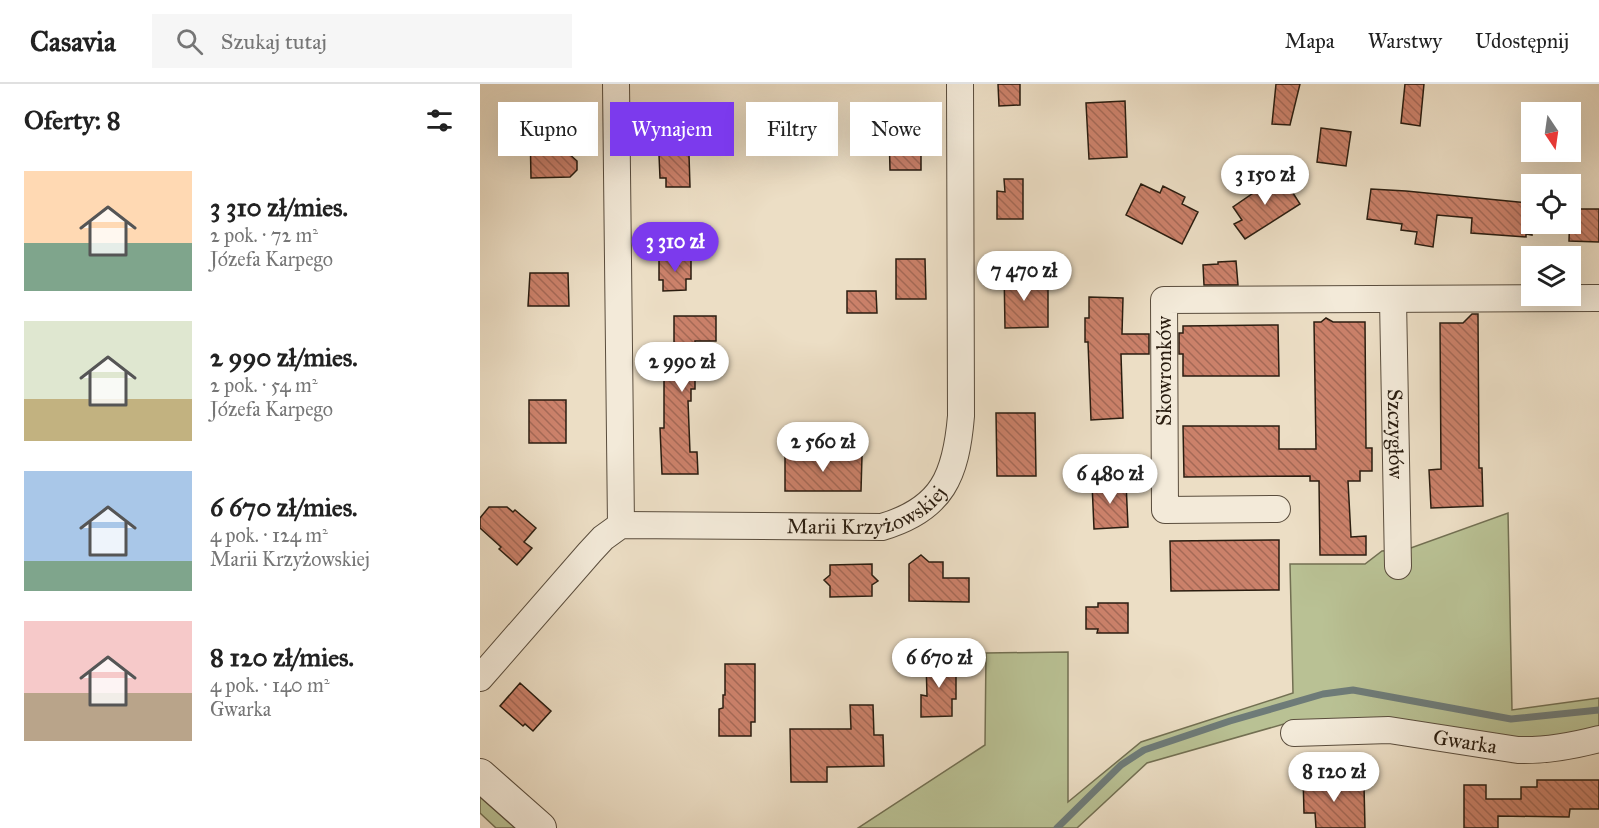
<!DOCTYPE html>
<html lang="pl">
<head>
<meta charset="utf-8">
<style>
	body { margin:0; font-family:"IM FELL Great Primer",serif; background:#f6f6f6; color:#222; height:100vh; display:flex; flex-direction:column; font-size:22px; white-space:nowrap }
	* { box-sizing:border-box; margin:0 }
	p { font-size:20px; color:#767676 }
	.icon { flex:none; width:33px; height:33px; fill:none; stroke:currentColor; stroke-width:2; stroke-linecap:round; stroke-linejoin:round }
	.map { position:relative; flex:1; overflow:hidden }
	.drawer { display:flex; flex-direction:column; background:#fff; width:480px }
	.drawer>* { flex:none }
	.hud { position:absolute; left:18px; top:18px; width:570px; height:54px; display:flex; gap:12px }
	.needle { width:39px; rotate:167deg }
	.controls { position:absolute; left:1041px; top:18px; display:grid; gap:12px }
	.controls a { display:grid; place-items:center; width:60px; height:60px; border-radius:0px; background:#fff; box-shadow:0 6px 24px #0002; font-size:30px }
	.price { position:absolute; translate:-50% -51px; padding:0 14px; border-radius:21px; background:#fff; color:#222; font-size:20px; line-height:39px; filter:drop-shadow(0 2px 3px #0008) }
	.price::after { content:''; position:absolute; left:50%; top:36px; width:18px; height:14px; margin-left:-9px; background:inherit; clip-path:polygon(0 0,100% 0,50% 100%) }
	.price.active { background:#7c3aed; color:#fff }
	ul { padding:0; list-style:none }
	li { display:flex; align-items:center; gap:18px; height:150px; padding:0 24px }
	li span { display:grid; place-items:center; flex:none; width:168px; height:120px; border-radius:0px; color:#555 }
	li>.icon { margin-inline-start:auto }
	span .icon { width:72px; height:72px; fill:#fffc; stroke-width:1 }
	li b { font-size:26px }
	h2 { display:flex; justify-content:space-between; align-items:center; height:72px; padding:0 24px; font-size:26px }
	.pill { padding:0 21px; border-radius:0px; background:#fff; box-shadow:0 6px 24px #0002; font-size:21px; line-height:54px }
	.pill.active { background:#7c3aed; color:#fff }
	header { display:flex; align-items:center; gap:36px; box-sizing:border-box; height:84px; padding:0 30px; background:#fff; border-bottom:2px solid #e0e0e0 }
	header strong { font-size:28px }
	nav { display:flex; gap:33px; margin-inline-start:auto; font-size:21px }
	.search { width:420px; height:54px; background:#f6f6f6; display:flex; align-items:center; gap:15px; box-sizing:border-box; padding:0 21px; border-radius:0px; color:#767676; font-size:22px }
	main { display:flex; flex:1; min-height:0 }
	.map>svg:first-child { display:block }
	.grass { fill:#b9c194; stroke:#726f52; stroke-width:1.5 }
	.lines { fill:none; stroke-linecap:round; stroke-linejoin:round }
	.stream { stroke:#6e7b78; stroke-width:7 }
	.building { fill:url(#building-back-hatch); stroke:#2a1d10; stroke-width:1.5 }
	.minor-casing { stroke:#5a4d3d; stroke-width:28 }
	.tertiary-casing { stroke:#5a4d3d; stroke-width:34 }
	.minor { stroke:#f3ead9; stroke-width:26 }
	.tertiary { stroke:#f3ead9; stroke-width:32 }
	.labels { text-anchor:middle; stroke-width:4.5; stroke-linejoin:round; paint-order:stroke }
	.street-label { font-size:21px; fill:#2a1d10; stroke:#f3ead9 }
</style>
</head>
<body>
<header>
<strong>Casavia</strong>
<div class="search"><svg class="icon" aria-label="search" viewBox="0 0 24 24"><circle cx="10" cy="10" r="6"/><path d="M15 15l6 6"/></svg>Szukaj tutaj</div>
<nav><a>Mapa</a><a>Warstwy</a><a>Udostępnij</a></nav>
</header>
<main>
<section class="drawer">
<h2>Oferty: 8<svg class="icon" aria-label="filters" viewBox="0 0 24 24"><path d="M4 7h16M4 17h16"/><circle cx="9" cy="7" r="2"/><circle cx="15" cy="17" r="2"/></svg></h2>
<ul>
<li><span style="background:linear-gradient(#ffd9b3 60%,#7fa58c 0)"><svg class="icon" aria-label="home" viewBox="0 0 24 24"><path d="M3 11l9-7 9 7M6 9v11h12V9"/></svg></span><div><b>3 310 zł/mies.</b><p>2 pok. · 72 m²</p><p>Józefa Karpego</p></div></li>
<li><span style="background:linear-gradient(#dfe7d0 65%,#c2b280 0)"><svg class="icon" aria-label="home" viewBox="0 0 24 24"><path d="M3 11l9-7 9 7M6 9v11h12V9"/></svg></span><div><b>2 990 zł/mies.</b><p>2 pok. · 54 m²</p><p>Józefa Karpego</p></div></li>
<li><span style="background:linear-gradient(#a9c7e8 75%,#7fa58c 0)"><svg class="icon" aria-label="home" viewBox="0 0 24 24"><path d="M3 11l9-7 9 7M6 9v11h12V9"/></svg></span><div><b>6 670 zł/mies.</b><p>4 pok. · 124 m²</p><p>Marii Krzyżowskiej</p></div></li>
<li><span style="background:linear-gradient(#f6c9c9 60%,#b9a48a 0)"><svg class="icon" aria-label="home" viewBox="0 0 24 24"><path d="M3 11l9-7 9 7M6 9v11h12V9"/></svg></span><div><b>8 120 zł/mies.</b><p>4 pok. · 140 m²</p><p>Gwarka</p></div></li>
</ul>
</section>
<div class="map">
<svg width="1119" height="744" viewBox="0 0 1119 744">
	<defs>
		<pattern id="building-back-hatch" width="6" height="6" patternUnits="userSpaceOnUse" patternTransform="scale(1.5)"><rect width="6" height="6" fill="#cb816a"/><path d="M-1 5l2 2M0 0l6 6M5-1l2 2" fill="none" stroke="#a56956"/></pattern>
	</defs>
	<rect width="100%" height="100%" fill="#ecdec5"/>
	<filter id="stains"><feTurbulence type="fractalNoise" baseFrequency=".00333" numOctaves="4"/><feColorMatrix values="0 0 0 0 .2 0 0 0 0 .09 0 0 0 0 .02 0 0 0 .5 -.17"/></filter>
	<radialGradient id="worn" r=".72"><stop offset=".6" stop-color="#630" stop-opacity="0"/><stop offset="1" stop-color="#630" stop-opacity=".3"/></radialGradient>
	<!-- grass -->
	<path class="grass" d="M1028,429L1032,626L1119,614V647L1029,656L818,636L667,679L597,744H378L505,661L506,569L588,568V718L661,658L813,609L810,480H885L902,467L928,465Z
		M0,713L35,744H16L0,729Z"/>
	<g class="lines">
		<!-- stream -->
		<path class="stream" d="M577,744L641,681L664,666L750,637L843,610L873,606L1031,635L1119,626"/>
	</g>
	<!-- building -->
	<path class="building" d="M518,0H540V21L519,22Z
		M796,0H820L810,41L792,40Z
		M925,0H944L940,42L921,39Z
		M645,17L647,73L609,75L606,19Z
		M87,42V68L97,77V86L90,93L51,94L50,43Z
		M841,44L871,48L866,82L837,78Z
		M409,47H441V86H410Z
		M179,71H209L210,103H186V94H180Z
		M801,90L820,120L765,155L754,140L762,136L753,123Z
		M524,95H543V135H517V107L525,108Z
		M661,100L680,109L683,102L705,113L702,120L718,128L702,160L646,131Z
		M891,105L926,107L1048,119V122H1052V151L1046,150V153L991,149L992,134L957,131L953,163L935,160L937,148L921,146L922,140L887,135Z
		M1090,125H1119V158L1089,157Z
		M211,173V195H206V206L183,207V196H179V174Z
		M416,175H445L446,215H416Z
		M756,177L758,201H724L723,181L738,180V178Z
		M524,184H547V205H568V243L525,244Z
		M50,189H88L89,222H48Z
		M367,207H396L397,229H367Z
		M609,213L643,214L642,250H669V270H641L643,334L611,336L608,258H605V234H609Z
		M992,230H998L999,384H1002L1003,422L951,424L949,386L961,385L960,239H983Z
		M194,232H236V257H215V305H211V317H208L210,368H217L218,390H182L180,344H184V295H180V278H194Z
		M846,234L853,238H885L886,364H892V387H880V397H868L871,453L886,452V471H840L839,397H830V392L704,393L703,342H799V365H836L834,238H841Z
		M798,241L799,292H703V270H699V249H703V242Z
		M49,316H86V359H49Z
		M516,329H555L556,392H517Z
		M305,371L382,372L381,407H305Z
		M646,398L648,443L614,445L612,399Z
		M9,423H27L33,428L35,426L56,444L44,458L52,464L37,481L19,465L21,463L0,444V434Z
		M799,456V506L691,507L690,457Z
		M441,471L449,478H463V494H489V518L429,517V480Z
		M392,480V491L398,497L392,501V512L350,513V502L344,496L350,491V481Z
		M618,519H648V549H617L618,545H606V523H618Z
		M446,577H476V615H472V632L441,633V611L447,612Z
		M245,580H275V638H271V652H239V625L243,624V611H245Z
		M40,599L71,627L53,647L45,640L43,642L20,622Z
		M370,621H393L394,651H403L404,682L347,683V698H311L310,645H371Z
		M850,690L851,703L884,702L885,744H836L835,729H824L823,691Z
		M1057,696H1119V725H1090L1089,733L1018,732V744H984V701H1006V715H1041V703H1057Z"/>
	<g class="lines">
		<defs>
			<g id="minor">
				<path d="M136,0L141,441"/>
				<path id="s1" d="M913,216L918,482"/>
				<path d="M797,425L685,426L684,216L1119,214"/>
				<path id="s2" d="M0,594L110,468L123,454L141,441L402,443C463,425 476,391 481,332L480,0"/>
				<path id="s3" d="M814,649L909,646L1038,666C1065,667 1092,662 1119,655"/>
			</g>
			<path id="tertiary" d="M0,691L60,744"/>
		</defs>
		<!-- minor casing -->
		<use href="#minor" class="minor-casing"/>
		<!-- tertiary casing -->
		<use href="#tertiary" class="tertiary-casing"/>
		<!-- minor -->
		<use href="#minor" class="minor"/>
		<!-- tertiary -->
		<use href="#tertiary" class="tertiary"/>
	</g>
	<g class="labels">
		<!-- street labels -->
		<g class="street-label">
			<text transform="translate(684 287) rotate(-90)" y="7">Skowronków</text>
			<text dy="7" stroke="none"><textPath href="#s1" startOffset="134">Szczygłów</textPath></text>
			<text dy="7" stroke="none"><textPath href="#s2" startOffset="458">Marii Krzyżowskiej</textPath></text>
			<text dy="7" stroke="none"><textPath href="#s3" startOffset="172">Gwarka</textPath></text>
		</g>
	</g>
	<rect width="100%" height="100%" filter="url(#stains)"/>
	<rect width="100%" height="100%" fill="url(#worn)"/>
</svg>
<div class="controls">
<a><svg class="needle" viewBox="-14 -14 28 28"><path d="M0-13l5 13h-10z" fill="#e53935"/><path d="M0 13l5-13h-10z" fill="#767676"/></svg></a>
<a><svg class="icon" aria-label="locate" viewBox="0 0 24 24"><circle cx="12" cy="12" r="6"/><path d="M12 2v4M12 18v4M2 12h4M18 12h4"/></svg></a>
<a><svg class="icon" aria-label="layers" viewBox="0 0 24 24"><path d="M12 4l9 5-9 5-9-5zM3 14l9 5 9-5"/></svg></a>
</div>
<b class="price" style="left:785px;top:122px">3 150 zł</b>
<b class="price active" style="left:195px;top:189px">3 310 zł</b>
<b class="price" style="left:544px;top:218px">7 470 zł</b>
<b class="price" style="left:202px;top:309px">2 990 zł</b>
<b class="price" style="left:343px;top:389px">2 560 zł</b>
<b class="price" style="left:630px;top:421px">6 480 zł</b>
<b class="price" style="left:459px;top:605px">6 670 zł</b>
<b class="price" style="left:854px;top:719px">8 120 zł</b>
<div class="hud">
<a class="pill">Kupno</a>
<a class="pill active">Wynajem</a>
<a class="pill">Filtry</a>
<a class="pill">Nowe</a>
</div>
</div>
</main>
</body>
</html>
